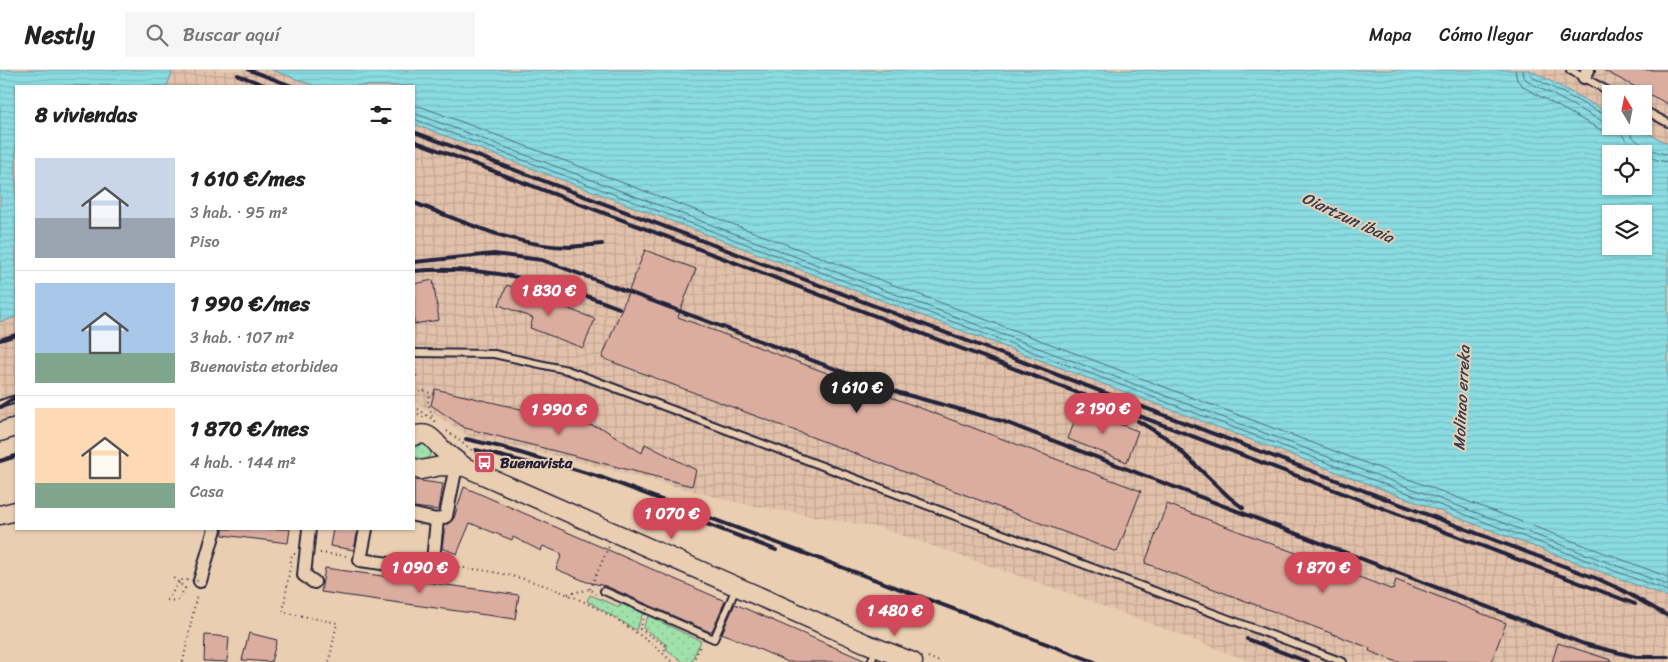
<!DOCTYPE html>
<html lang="es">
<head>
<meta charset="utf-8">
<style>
	body { margin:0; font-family:Sriracha,sans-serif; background:#f6f6f6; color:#222; height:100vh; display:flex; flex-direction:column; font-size:19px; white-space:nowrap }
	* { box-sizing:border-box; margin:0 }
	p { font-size:16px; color:#767676 }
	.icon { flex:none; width:28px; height:28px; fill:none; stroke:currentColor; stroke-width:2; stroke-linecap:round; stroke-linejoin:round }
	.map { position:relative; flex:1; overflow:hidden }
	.drawer { position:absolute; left:15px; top:15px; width:400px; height:445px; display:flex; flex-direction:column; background:#fff; border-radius:0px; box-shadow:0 1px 4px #0004 }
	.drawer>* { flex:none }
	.needle { width:32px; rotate:350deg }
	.buttons { position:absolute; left:1602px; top:15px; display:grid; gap:10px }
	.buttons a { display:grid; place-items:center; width:50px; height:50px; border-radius:0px; background:#fff; box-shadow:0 1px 4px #0004; font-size:25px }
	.price { position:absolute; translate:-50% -42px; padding:0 11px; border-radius:18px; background:#d1495b; color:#fff; font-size:16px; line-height:32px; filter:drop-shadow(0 1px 2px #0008) }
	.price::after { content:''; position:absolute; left:50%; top:30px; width:15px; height:11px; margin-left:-8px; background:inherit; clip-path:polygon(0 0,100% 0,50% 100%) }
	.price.current { background:#222; color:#fff }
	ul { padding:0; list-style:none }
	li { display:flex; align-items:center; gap:15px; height:125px; padding:0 20px }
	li+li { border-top:1px solid #e0e0e0 }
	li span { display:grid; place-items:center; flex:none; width:140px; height:100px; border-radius:0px; color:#555 }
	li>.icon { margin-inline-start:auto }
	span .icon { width:60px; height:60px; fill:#fffc; stroke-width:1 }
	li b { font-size:21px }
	h2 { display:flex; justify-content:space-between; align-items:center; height:60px; padding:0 20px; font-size:21px }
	header { display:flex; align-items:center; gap:30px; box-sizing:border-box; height:70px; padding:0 25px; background:#fff; border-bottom:1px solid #e0e0e0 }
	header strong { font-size:24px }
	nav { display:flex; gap:28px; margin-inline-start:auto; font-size:18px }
	.search { width:350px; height:45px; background:#f6f6f6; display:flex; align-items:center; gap:12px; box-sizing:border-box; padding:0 18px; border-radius:0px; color:#767676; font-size:19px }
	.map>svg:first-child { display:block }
	.industrial { fill:url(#industrial-grid) }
	.grass { fill:url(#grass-dots); stroke:#618172 }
	.water { fill:url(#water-rules); stroke:#60929f; fill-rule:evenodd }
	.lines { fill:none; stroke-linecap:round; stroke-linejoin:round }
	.shore { stroke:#4c6c7e; stroke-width:1 }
	.building { fill:#dbad9f; stroke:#22223b }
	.lane-casing { stroke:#22223b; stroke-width:10 }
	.street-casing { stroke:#22223b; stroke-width:16 }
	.secondary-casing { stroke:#22223b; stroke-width:21 }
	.path { stroke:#22223b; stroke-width:2; stroke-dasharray:1 4; stroke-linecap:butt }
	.lane { stroke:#eaceb1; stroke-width:6 }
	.street { stroke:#eaceb1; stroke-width:12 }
	.secondary { stroke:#eaceb1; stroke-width:18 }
	.rail { stroke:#22223b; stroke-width:4 }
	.path-bridge { stroke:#22223b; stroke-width:2; stroke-dasharray:1 4; stroke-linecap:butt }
	.labels { text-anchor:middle; stroke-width:4; stroke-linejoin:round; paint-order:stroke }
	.poi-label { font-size:15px; font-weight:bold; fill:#22223b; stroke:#eaceb1; text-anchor:start }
	.water-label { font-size:16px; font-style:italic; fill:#323e54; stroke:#eaceb1 }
</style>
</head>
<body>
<header>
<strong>Nestly</strong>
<div class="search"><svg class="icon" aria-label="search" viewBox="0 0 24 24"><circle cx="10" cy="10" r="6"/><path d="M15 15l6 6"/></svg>Buscar aquí</div>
<nav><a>Mapa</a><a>Cómo llegar</a><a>Guardados</a></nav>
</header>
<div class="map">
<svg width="1668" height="592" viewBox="0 0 1668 592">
	<defs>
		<pattern id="industrial-grid" width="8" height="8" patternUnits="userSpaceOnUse" patternTransform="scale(1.25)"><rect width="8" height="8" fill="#e2c1aa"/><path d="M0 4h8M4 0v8" fill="none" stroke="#c2a693"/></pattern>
		<pattern id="grass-dots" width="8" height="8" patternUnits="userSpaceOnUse" patternTransform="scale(1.25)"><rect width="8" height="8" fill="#a0e0a9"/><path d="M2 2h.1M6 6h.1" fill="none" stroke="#8ac092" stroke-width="1.8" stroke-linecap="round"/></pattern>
		<pattern id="water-rules" width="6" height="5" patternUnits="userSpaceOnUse" patternTransform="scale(1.25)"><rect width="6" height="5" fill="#8adce2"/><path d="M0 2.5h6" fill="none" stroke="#77bcc3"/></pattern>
	</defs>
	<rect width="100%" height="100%" fill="#eaceb1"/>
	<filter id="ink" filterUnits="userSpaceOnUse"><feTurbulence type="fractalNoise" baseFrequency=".02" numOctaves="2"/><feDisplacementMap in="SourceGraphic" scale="10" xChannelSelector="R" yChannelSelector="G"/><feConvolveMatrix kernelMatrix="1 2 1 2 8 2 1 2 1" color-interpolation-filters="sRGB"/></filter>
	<g filter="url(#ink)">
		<!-- industrial -->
		<path class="industrial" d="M173,0H272L315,16H167Z
			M1530,0H1668V74L1635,56H1644V24H1611V44Z
			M414,54L1668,527V592H1252L1082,528L881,458L739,433L562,387L472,368L414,331Z
			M16,247V347L0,352V252Z"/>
		<!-- grass -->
		<path class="grass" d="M413 381a9 9 0 1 1 18 0a9 9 0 1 1-18 0Z
			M590,525L620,537L621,534L643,543L636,560L587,531Z
			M648,546L701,571L691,592H683L666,579L667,575L643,558Z"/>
		<!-- water -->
		<path class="water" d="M0,0H173L167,16H16V247L0,252Z
			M272,0H1530L1611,44V56H1635L1668,74V527L414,54V16H315ZM1611,84H1644V116H1611ZM1611,144H1644V176H1611Z"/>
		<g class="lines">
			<!-- shore -->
			<path class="shore" d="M1515,0L1517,10L1525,18L1601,60H1619C1627,75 1650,91 1668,92
				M1523,0L1524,7L1529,12L1604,52L1611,54
				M1529,0L1532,7L1611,48
				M414,36L422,37L1668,507
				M414,43L1668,515
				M414,49L1668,521
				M1627,56C1628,70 1655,84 1668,84"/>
		</g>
		<!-- building -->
		<path class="building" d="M1603,0H1668V34Z
			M645,180L696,199L678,247L1141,421L1117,482L602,288Z
			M433,210L439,250L414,254V214Z
			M507,215L595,249L583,278L530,258L533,248L499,235Z
			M435,319L602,358L642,383L645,374L696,400L692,416L465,358L431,335Z
			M1079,339L1138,361L1127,392L1068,369Z
			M414,410L443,414L439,440L414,437Z
			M464,417L725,531L713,559L710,562L606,516L587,512L556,499L562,484L543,476L541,481L513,467L512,470L470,453L457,484L442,478L444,463L448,454L454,448Z
			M1167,434L1393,520L1396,510L1506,553L1491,592H1397L1369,581L1370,578L1145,493Z
			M223,459H290L288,473L223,465Z
			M333,459H358L354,480L330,476Z
			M325,498L519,525L515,549L321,522Z
			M735,534L866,591V592H788L722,563Z
			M249,563L277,570L271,592L242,590Z
			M205,565L229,567L227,592L204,591Z
			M1558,573L1611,590V592H1552Z"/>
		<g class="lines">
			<defs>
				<path id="lane" d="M1570,0L1614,24
					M1644,40L1668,53
					M414,283L494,284L567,300L1343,592
					M0,334L16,329
					M604,521L714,569L736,518
					M871,592L875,582"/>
				<path id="street" d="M1584,7L1588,0
					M437,450L446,446L456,396
					M309,459L304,505L314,512
					M366,459L360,490L432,500L437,450L414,445
					M200,511L215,459"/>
				<path id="secondary" d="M0,362L16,357
					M414,366C428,361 432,368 440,377C447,384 457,391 465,397L865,573L913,592
					M414,398L421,400L441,396L465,397
					M0,445L16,441"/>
			</defs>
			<!-- lane casing -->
			<use href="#lane" class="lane-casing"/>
			<!-- street casing -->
			<use href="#street" class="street-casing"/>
			<!-- secondary casing -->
			<use href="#secondary" class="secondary-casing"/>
			<!-- path -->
			<path class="path" d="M414,316L416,306L414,292
				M414,322L422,320L430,323L428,332L433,349
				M414,336L436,352
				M414,341L426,349
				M447,361L479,386
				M320,483L347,486
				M295,484H292L283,542L337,553L329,592
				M444,497C524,498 614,536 672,592
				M590,519L609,476
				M568,524L590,519L596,524
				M167,530L178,531L185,518L171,506
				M643,549L640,559L666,576L663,584
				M928,587L940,592
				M183,592L197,524
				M693,592L701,574"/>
			<!-- lane -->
			<use href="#lane" class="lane"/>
			<!-- street -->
			<use href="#street" class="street"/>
			<!-- secondary -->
			<use href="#secondary" class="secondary"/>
			<!-- rail -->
			<path class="rail" d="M249,0L292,16
				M238,5L267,16
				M414,62L1598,509L1620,519L1668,546
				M414,71L1635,534
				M414,133C466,152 517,178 574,177
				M569,177L602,174
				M414,192L494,184L542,190L900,323L1002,351L1584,574L1636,587H1668
				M414,201C486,195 552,212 619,238
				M0,270L16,265
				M0,337L16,327
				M1138,351L1168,369L1229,427L1243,438
				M466,369L501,377L603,408L1095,592
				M476,380L541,396
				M0,391L16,386
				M664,438L776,480
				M1247,569L1308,592"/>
			<!-- path-bridge -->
			<path class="path-bridge" d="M167,530L181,510L200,511
				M645,545L648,536"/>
		</g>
	</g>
	<!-- icons -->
	<defs>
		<symbol id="bus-square" viewBox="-11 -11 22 22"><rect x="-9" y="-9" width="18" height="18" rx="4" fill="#d1495b" stroke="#eaceb1"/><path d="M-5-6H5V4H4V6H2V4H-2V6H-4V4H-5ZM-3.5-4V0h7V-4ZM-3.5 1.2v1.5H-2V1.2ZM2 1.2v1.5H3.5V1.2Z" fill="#fff"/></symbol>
	</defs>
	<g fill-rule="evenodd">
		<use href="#bus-square" x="472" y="380" width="25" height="25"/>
	</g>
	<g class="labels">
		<!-- poi labels -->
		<g class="poi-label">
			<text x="500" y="398">Buenavista</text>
		</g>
		<!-- water labels -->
		<g class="water-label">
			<text transform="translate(1348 147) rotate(25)" y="6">Oiartzun ibaia</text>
			<text transform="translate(1461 328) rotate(-87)" y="6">Molinao erreka</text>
		</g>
	</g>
</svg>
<div class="buttons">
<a><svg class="needle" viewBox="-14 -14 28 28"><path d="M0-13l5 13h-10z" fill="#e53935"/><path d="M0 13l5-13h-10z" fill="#767676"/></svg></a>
<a><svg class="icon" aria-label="locate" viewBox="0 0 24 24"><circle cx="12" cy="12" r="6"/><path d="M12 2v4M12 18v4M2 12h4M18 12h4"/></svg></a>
<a><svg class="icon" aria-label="layers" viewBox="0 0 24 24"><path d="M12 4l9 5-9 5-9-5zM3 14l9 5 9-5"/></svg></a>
</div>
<b class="price" style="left:549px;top:247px">1 830 €</b>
<b class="price current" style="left:857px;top:344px">1 610 €</b>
<b class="price" style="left:1103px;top:365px">2 190 €</b>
<b class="price" style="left:559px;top:366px">1 990 €</b>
<b class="price" style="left:672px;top:470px">1 070 €</b>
<b class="price" style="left:420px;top:524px">1 090 €</b>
<b class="price" style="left:1323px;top:524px">1 870 €</b>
<b class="price" style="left:895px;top:567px">1 480 €</b>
<section class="drawer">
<h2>8 viviendas<svg class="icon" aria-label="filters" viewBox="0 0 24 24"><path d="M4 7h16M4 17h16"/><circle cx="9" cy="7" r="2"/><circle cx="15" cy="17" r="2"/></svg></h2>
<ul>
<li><span style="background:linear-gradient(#c9d6e8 60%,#9aa5b1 0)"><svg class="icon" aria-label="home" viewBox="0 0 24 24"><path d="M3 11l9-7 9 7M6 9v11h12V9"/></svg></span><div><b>1 610 €/mes</b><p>3 hab. · 95 m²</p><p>Piso</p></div></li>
<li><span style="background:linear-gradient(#a9c7e8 70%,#7fa58c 0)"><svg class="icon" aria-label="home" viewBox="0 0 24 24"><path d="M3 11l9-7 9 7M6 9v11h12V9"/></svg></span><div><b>1 990 €/mes</b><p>3 hab. · 107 m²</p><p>Buenavista etorbidea</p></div></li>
<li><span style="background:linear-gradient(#ffd9b3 75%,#7fa58c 0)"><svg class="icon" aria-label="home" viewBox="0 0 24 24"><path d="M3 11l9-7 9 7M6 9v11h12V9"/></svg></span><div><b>1 870 €/mes</b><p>4 hab. · 144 m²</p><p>Casa</p></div></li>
</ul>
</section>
</div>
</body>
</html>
